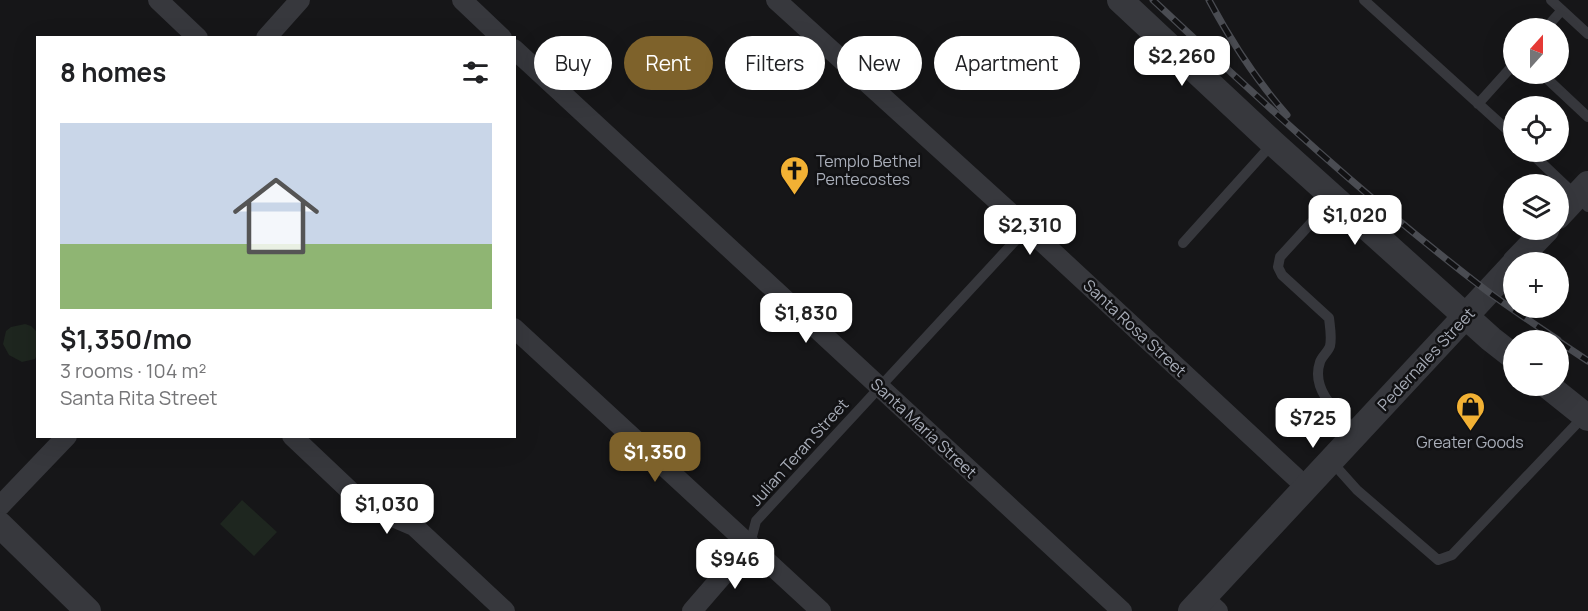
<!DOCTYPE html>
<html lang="en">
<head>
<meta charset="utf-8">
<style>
	body { margin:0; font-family:Manrope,sans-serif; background:#f6f6f6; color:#202124; height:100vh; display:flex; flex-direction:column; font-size:22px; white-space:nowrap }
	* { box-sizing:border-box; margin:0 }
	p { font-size:20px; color:#757577 }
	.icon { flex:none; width:33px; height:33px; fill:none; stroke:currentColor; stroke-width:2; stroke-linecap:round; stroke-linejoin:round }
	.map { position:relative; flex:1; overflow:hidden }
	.sheet { position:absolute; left:36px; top:36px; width:480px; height:402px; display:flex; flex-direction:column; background:#fff; border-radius:0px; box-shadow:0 6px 24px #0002 }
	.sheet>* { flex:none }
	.banner { position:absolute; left:534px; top:36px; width:570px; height:54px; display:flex; gap:12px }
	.needle { width:39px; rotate:21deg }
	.tools { position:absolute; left:1503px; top:18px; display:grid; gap:12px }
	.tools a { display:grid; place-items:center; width:66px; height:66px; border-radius:50%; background:#fff; box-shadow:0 6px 24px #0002; font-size:30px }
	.price { position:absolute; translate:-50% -51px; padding:0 14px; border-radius:12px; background:#fff; color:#222; font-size:20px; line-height:39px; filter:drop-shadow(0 2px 3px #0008) }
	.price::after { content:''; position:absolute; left:50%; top:36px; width:18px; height:14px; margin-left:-9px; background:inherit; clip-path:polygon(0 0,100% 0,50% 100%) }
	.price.active { background:#7e622b; color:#fff }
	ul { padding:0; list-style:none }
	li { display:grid; align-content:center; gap:12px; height:318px; padding:0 24px }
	li span { display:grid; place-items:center; height:186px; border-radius:0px; color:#555 }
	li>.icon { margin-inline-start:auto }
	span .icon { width:108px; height:108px; fill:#fffc; stroke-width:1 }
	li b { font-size:26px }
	h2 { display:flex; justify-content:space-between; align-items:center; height:72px; padding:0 24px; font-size:26px }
	.chip { padding:0 21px; border-radius:27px; background:#fff; box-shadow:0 6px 24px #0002; font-size:21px; line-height:54px }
	.chip.active { background:#7e622b; color:#fff }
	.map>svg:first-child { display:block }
	.green { fill:#1e261f }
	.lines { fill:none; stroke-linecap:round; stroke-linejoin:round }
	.service { stroke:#37383d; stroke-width:10 }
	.minor { stroke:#37383d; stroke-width:20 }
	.tertiary { stroke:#37383d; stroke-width:26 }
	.rail-casing { stroke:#4a4c52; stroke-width:7 }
	.rail { stroke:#111113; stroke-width:4.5; stroke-dasharray:14; stroke-linecap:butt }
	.labels { text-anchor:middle; stroke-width:5; stroke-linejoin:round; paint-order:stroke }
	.poi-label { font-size:16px; fill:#a8adb8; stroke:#111113; text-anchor:start }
	.street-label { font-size:16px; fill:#a8adb8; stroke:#111113 }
</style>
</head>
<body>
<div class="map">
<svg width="1588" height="611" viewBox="0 0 1588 611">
	<rect width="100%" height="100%" fill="#161618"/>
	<!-- green -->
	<path class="green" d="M25,324L31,326L37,332V355L35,359L22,362L9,355L3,344L6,331L11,327Z
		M242,500L277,532L254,556L220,524Z"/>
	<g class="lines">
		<!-- service -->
		<path class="service" d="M1364,0L1514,136
			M1551,0L1588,34
			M1546,28L1562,10
			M1542,74L1588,117
			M1478,104L1514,64
			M1530,152L1588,207
			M1334,198L1280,257L1278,267L1282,275L1329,318C1330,327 1332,337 1330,346C1328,352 1322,356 1320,362C1310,391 1339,414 1357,432
			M1183,243L1273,143
			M1331,461L1357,490L1438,560L1452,555L1585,415
			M750,544L756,521L1027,228"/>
		<!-- minor -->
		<path class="minor" d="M158,0L198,38
			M462,0L502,38
			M776,0L1027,228L1306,487
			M266,38L300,0
			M514,49L1122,611
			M514,328L821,611
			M292,436L365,505L414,526L505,611
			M0,506L67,436
			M1203,597L1218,611
			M692,611L750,544"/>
		<!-- tertiary -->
		<path class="tertiary" d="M1120,0L1273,143L1491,339L1514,357
			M1558,216L1588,184
			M1515,262L1546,230
			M1548,386L1588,418
			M0,525L88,611
			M1191,611L1514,264"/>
		<defs>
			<path id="rail" d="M1153,0C1261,101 1369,201 1487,291C1510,308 1534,324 1558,340
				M1209,0C1231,41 1256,80 1287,115
				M1558,341L1588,361"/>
		</defs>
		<!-- rail casing -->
		<use href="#rail" class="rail-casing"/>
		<!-- rail -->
		<use href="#rail" class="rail"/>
	</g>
	<!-- icons -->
	<defs>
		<symbol id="church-pin" viewBox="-11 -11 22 30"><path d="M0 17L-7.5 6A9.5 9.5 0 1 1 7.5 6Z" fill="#f2b134" stroke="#111113"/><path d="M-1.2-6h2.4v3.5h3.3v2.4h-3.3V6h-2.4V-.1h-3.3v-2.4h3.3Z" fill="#111"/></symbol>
		<symbol id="shop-pin" viewBox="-11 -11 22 30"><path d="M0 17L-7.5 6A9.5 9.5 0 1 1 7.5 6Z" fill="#f2b134" stroke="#111113"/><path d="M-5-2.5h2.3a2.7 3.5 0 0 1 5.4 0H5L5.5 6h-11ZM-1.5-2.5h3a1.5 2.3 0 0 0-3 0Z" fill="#111"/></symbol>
	</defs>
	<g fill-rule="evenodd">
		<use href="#church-pin" x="778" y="154" width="33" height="45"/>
		<use href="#shop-pin" x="1454" y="390" width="33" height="45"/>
	</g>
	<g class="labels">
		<!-- poi labels -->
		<g class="poi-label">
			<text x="816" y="167">Templo Bethel<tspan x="816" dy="18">Pentecostes</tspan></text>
			<text x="1470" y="448" text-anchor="middle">Greater Goods</text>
		</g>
		<!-- street labels -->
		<g class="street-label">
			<text transform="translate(1135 328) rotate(43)" y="6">Santa Rosa Street</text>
			<text transform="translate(1426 359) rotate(-47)" y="6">Pedernales Street</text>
			<text transform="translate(924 428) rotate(43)" y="6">Santa Maria Street</text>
			<text transform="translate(799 452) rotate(-48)" y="6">Julian Teran Street</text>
		</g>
	</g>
</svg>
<div class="tools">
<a><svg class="needle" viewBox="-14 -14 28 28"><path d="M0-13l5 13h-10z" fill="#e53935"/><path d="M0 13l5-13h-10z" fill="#757577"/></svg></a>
<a><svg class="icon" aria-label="locate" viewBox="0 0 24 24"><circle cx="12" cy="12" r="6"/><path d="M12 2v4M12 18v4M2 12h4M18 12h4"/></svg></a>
<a><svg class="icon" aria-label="layers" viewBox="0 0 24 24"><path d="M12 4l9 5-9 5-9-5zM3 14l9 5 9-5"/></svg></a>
<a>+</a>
<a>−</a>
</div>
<b class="price" style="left:1182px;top:87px">$2,260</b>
<b class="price" style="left:1355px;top:246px">$1,020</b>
<b class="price" style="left:1030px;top:256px">$2,310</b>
<b class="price" style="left:806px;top:344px">$1,830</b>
<b class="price" style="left:1313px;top:449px">$725</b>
<b class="price active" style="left:655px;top:483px">$1,350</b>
<b class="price" style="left:387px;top:535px">$1,030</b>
<b class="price" style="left:735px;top:590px">$946</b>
<div class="banner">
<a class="chip">Buy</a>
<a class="chip active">Rent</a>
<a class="chip">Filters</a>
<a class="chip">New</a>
<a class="chip">Apartment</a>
</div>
<section class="sheet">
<h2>8 homes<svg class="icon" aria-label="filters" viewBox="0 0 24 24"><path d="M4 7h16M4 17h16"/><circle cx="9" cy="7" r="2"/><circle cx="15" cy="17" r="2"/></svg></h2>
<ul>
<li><span style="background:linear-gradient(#c9d6e8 65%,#8fb573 0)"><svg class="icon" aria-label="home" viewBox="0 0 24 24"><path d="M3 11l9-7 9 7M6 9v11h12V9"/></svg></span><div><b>$1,350/mo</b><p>3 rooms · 104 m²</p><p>Santa Rita Street</p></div></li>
</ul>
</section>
</div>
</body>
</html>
